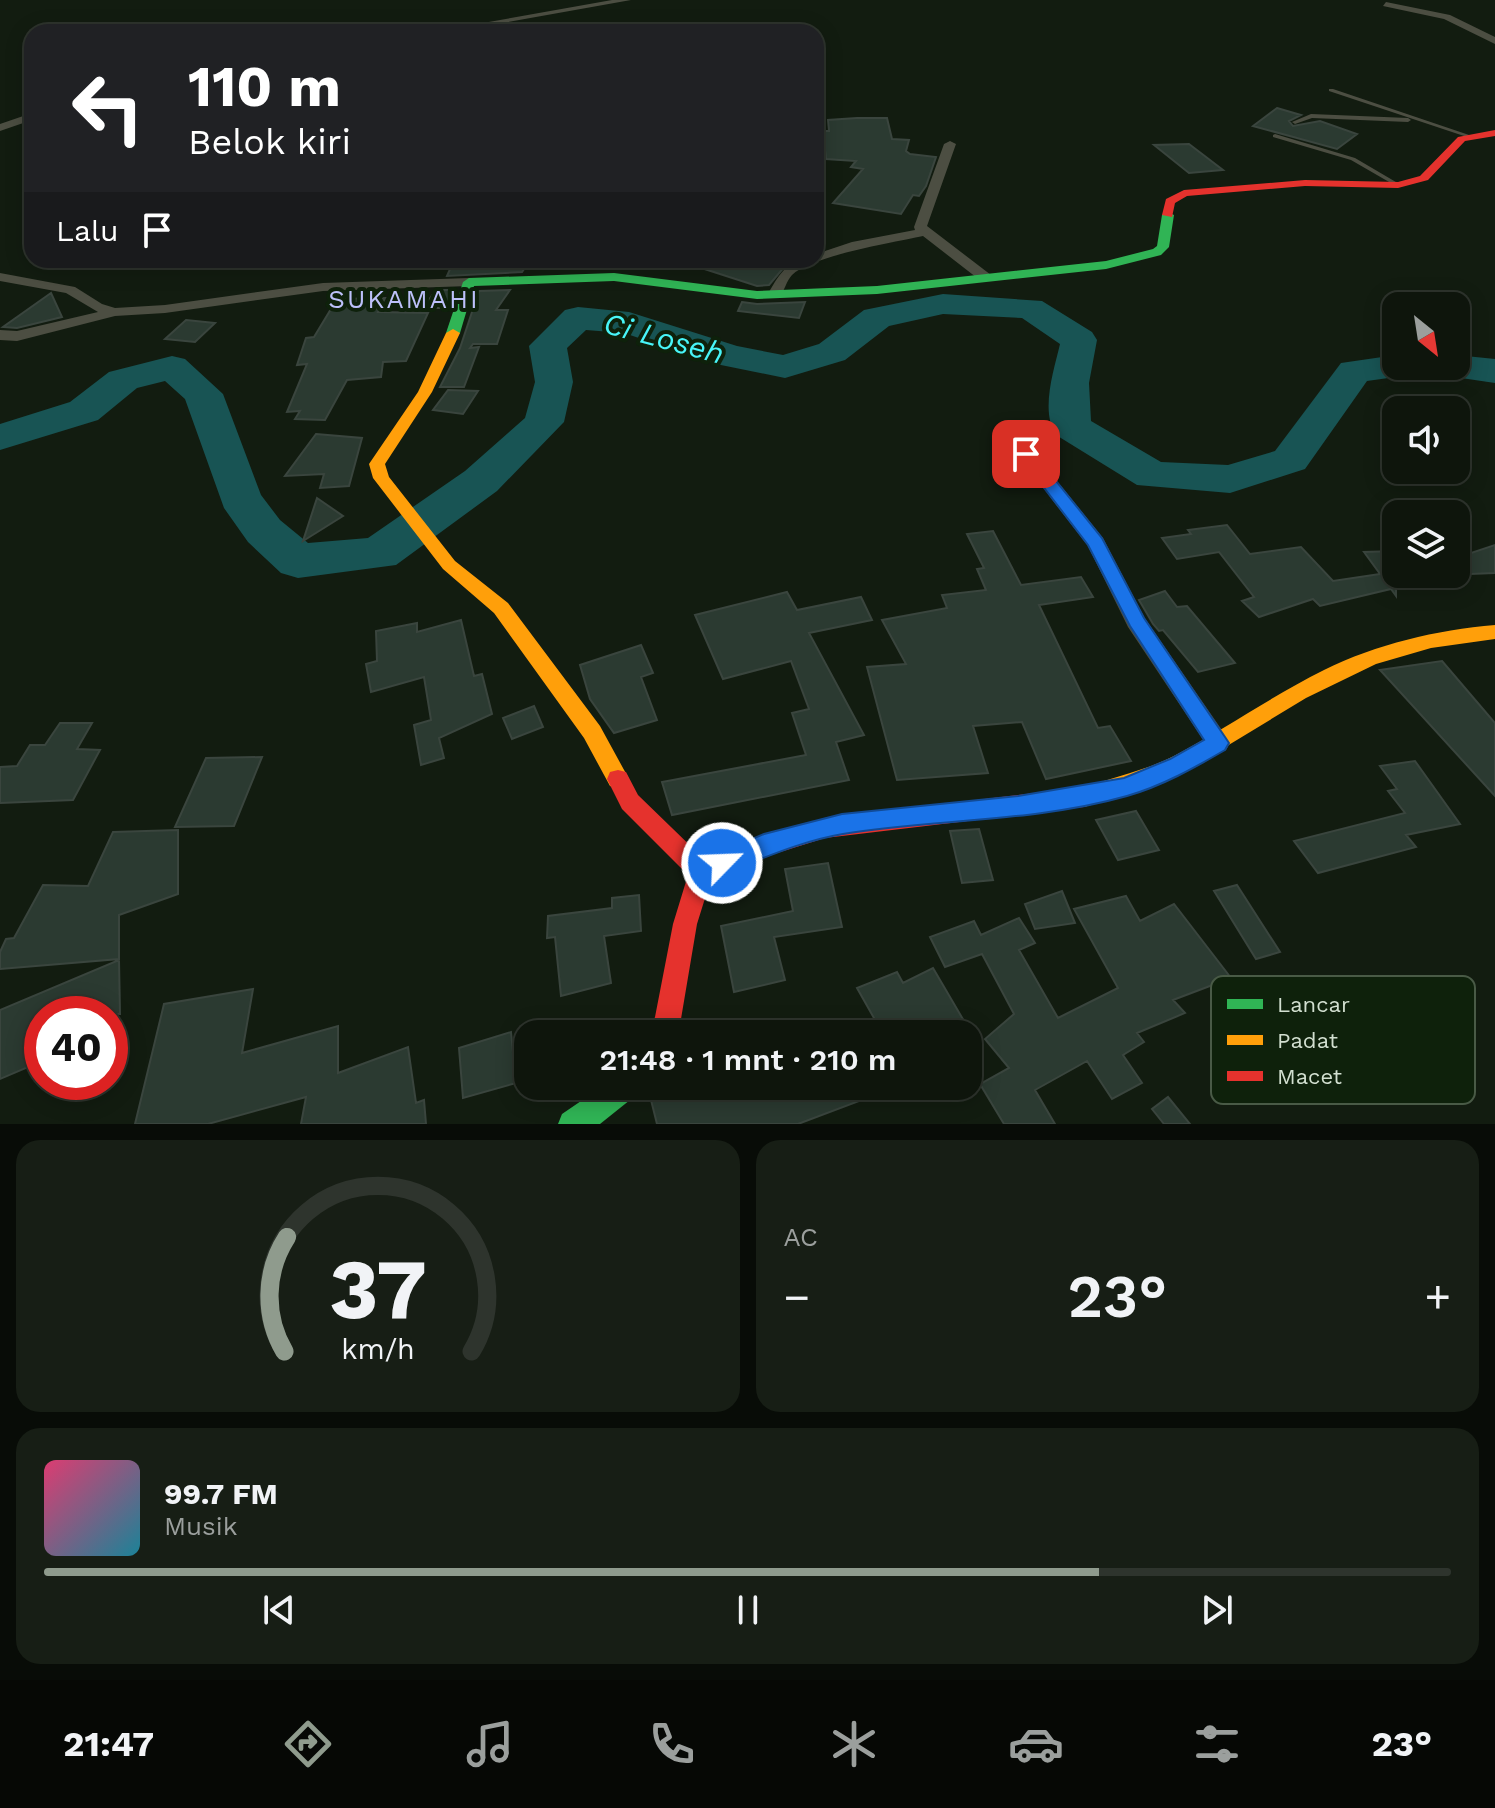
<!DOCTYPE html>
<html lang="id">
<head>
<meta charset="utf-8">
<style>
  body { margin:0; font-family:"Work Sans",sans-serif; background:#171e15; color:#f1f3f6; height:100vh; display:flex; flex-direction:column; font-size:30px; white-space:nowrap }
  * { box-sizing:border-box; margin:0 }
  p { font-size:26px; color:#9b9f9d }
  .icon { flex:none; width:44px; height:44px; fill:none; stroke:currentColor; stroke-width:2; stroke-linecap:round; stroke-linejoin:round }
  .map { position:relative; height:1124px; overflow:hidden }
  .panel { display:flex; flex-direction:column; gap:16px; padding:16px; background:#080c07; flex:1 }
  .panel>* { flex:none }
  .hud { position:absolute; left:24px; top:24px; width:800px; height:244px; border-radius:24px; box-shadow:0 4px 20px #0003,0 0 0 2px #2e342d; background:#202124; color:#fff; overflow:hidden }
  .needle { width:52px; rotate:150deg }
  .fabs { position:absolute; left:1382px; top:292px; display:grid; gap:16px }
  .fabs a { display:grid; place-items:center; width:88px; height:88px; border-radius:16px; background:#0e150c; box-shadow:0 4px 20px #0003,0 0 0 2px #2e342d; font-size:40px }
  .speed { position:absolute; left:24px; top:996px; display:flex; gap:16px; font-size:40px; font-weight:700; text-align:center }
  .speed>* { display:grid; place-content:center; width:104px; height:104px; border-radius:50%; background:#0e150c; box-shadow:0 4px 20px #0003,0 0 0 2px #2e342d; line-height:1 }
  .speed .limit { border:12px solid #d22; background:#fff; color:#111 }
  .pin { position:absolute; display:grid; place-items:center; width:68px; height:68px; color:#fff; margin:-34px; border-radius:16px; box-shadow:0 4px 12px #0006 }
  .me { position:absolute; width:88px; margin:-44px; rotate:66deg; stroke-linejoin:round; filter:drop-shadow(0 0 6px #0008) }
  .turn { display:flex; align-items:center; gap:28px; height:168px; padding:0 32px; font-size:36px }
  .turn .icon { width:104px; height:104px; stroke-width:2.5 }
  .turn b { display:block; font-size:56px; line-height:68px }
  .then { display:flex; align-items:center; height:76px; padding:0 32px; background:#0003; gap:16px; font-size:30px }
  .big { font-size:60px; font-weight:600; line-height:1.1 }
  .panel .card { flex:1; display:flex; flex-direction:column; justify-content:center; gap:12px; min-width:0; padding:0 28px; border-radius:24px; background:#171e15 }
  .panel .dial { align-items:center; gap:0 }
  .dial svg { height:208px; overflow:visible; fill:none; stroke:#2e342d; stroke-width:7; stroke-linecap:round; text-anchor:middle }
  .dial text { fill:#f1f3f6; stroke:none }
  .song { display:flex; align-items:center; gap:24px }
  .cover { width:96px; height:96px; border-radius:12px; background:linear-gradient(135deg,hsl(340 70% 55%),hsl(190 70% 35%)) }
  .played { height:8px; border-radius:4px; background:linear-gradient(90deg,#8f9b8d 75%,#2e342d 75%) }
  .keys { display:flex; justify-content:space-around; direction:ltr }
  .heat { display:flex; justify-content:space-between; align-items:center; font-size:44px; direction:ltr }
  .panel .tiles { flex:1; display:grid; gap:16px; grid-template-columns:1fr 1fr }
  .card:last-child { grid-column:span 2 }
  .trip { position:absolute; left:514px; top:1020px; width:468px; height:80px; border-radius:24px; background:#0e150c; box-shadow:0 4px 20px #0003,0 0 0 2px #2e342d; font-weight:600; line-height:80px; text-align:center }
  .tabs { display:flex; height:128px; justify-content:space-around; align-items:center; background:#060805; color:#9b9f9d }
  .tabs .icon { width:56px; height:56px }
  .tabs .active { color:#8f9b8d }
  .tabs b { font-size:36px; color:#f1f3f6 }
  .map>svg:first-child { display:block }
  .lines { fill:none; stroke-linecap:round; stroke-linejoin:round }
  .river { fill:#185454; fill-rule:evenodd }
  .building { fill:#2b3a31; stroke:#3a453e; stroke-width:2 }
  .lane { fill:#4c4e42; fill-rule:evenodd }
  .street { fill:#4c4e42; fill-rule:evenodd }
  .fast { fill:#30b455; fill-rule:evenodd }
  .slow { fill:#ff9f0a; fill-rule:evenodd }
  .jam { fill:#e5322d; fill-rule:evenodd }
  .route { fill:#1a73e8; stroke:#114b97; stroke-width:2 }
  .labels { text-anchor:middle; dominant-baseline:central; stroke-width:8; stroke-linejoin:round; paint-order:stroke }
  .far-quarter-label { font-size:26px; letter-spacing:2px; fill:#bdc1fa; stroke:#0e210b }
  .water-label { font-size:30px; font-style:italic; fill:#48f5f8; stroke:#0e210b }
  .key { fill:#0e210b; stroke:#495a46; stroke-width:2 }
  .key-label { font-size:22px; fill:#d2dfd0 }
</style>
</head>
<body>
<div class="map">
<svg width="1495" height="1124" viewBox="0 0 1495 1124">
  <rect width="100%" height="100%" fill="#121c10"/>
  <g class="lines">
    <path class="river" d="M943,294l99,7 50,31 5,8 -8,43 2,38 70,41 67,3 47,-14 66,-88 55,-8v11h27l-6,8 -50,7 -62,88 -75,24 -93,-8 -81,-50c-16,-24 -2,-65 4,-91l-38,-26 -79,-4 -54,12 -44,34 -60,18 -69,-14 -92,-31 -38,-3 -19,18 6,34 -9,40 -67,69 -101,74 -98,13 -17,-5 -33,-31 -24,-34 -39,-109 -20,-18 -28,7 -39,32 -98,30v-26l70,-22 39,-30 63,-16 13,3 38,35 38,101 19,25 28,23 60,-5 97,-67 60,-53 10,-36 -6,-36 36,-36 13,-3 51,5 108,34 46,9 36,-11 45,-34z
      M1456,355l39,4v24l-61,-9 -6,-8h28z"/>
  </g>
  <path class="building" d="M1277,108l24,7 -12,6 4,5 27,-5 37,13 -20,15 -84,-23z
    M857,118h30l5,21 17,1 -3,11 4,3 26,3 -10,29 -7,10 -6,-1 -12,19 -68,-11 30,-34 -12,-2 5,-6 -30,-2 -3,-28h6l-1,-11z
    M1189,144l34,26 -34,3 -35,-28z
    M454,260h76l-8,12 -75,4z
    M687,260h78l21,5 -17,20 -12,1 -71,-23z
    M436,290h19l-7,18h-25z
    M510,290l-14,20h12l-11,34h-24l-3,4 9,-1 -15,40h-24l20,-39 19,-57z
    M51,293l11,24 -45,11 -14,-1z
    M385,298l-7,14 50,1 -22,48 -23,1 -2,15 -34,3 -22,40 -30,-1 5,-8 -13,1 20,-48 -10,1 9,-27 8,-1 23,-38z
    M742,302l15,2 48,-2 -6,16 -61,-7z
    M186,320l29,3 -20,19 -30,-3z
    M448,390l30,1 -15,23 -30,-4z
    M316,434l46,4 -13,48 -29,2 4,-14 -39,2z
    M317,498l26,18 -40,25z
    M1227,525l23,29 51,-7 32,34 47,-7 -16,-22 32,-1v23h13l2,11 -15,3v8l-5,-7 -71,17 -7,-7 -54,18 -17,-16 12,-4 -35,-45 -42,7 -15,-21 29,-4 -3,-4z
    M993,531l28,54 60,-8 12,20 -54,8 59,123 12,-2 21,35 -85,18 -24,-57 -49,4 15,47 -91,7 -30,-113 39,-3 -24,-44 65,-12 -5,-13 44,-5 -9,-21 7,-1 -17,-34z
    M1495,545v28l-25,1 -14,-16z
    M1165,591l12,16 10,-1 48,57 -37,9 -35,-42 -4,1 -6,-7 -14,-24z
    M787,592l10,18 64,-13 11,23 -63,13 55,102 -28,7 13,38 -177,35 -10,-33 144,-27 -14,-42 17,-4 -18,-48 -68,18 -28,-64z
    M461,620l13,56 8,-2 10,40 -53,24 5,20 -23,7 -7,-40 17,-5 -7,-43 -53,15 -5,-28 11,-3 -1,-30 41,-8v9z
    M641,645l12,28 -12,4 16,43 -43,13 -24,-34 -10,-34z
    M1442,661l53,62v73l-115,-126z
    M534,706l9,21 -31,12 -9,-21z
    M60,723h32l-15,26 23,1 -27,50 -73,3v-36l17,-1 13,-21h15z
    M262,757l-28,69 -59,1 31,-69z
    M1415,761l45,63 -54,11 10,12 -98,26 -24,-32 111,-28 -17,-22 9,-2 -17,-23z
    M1136,811l23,39 -41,10 -22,-40z
    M979,829l14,51 -31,3 -12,-52z
    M178,830v64l-59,21v44l-119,10v-17l6,-13 8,-1 29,-53 45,1 25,-54z
    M828,863l14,64 -68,10 11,43 -51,12 -13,-66 72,-15 -8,-42z
    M1237,885l43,67 -24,7 -42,-68z
    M1062,891l13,32 -40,6 -10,-25z
    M639,895l2,36 -37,5 7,47 -50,13 -6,-59 -8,1 1,-22 64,-8v-10z
    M1126,896l14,25 34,-17 57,74 -58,22 12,13 -48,20 7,9 -21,13 19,28 -30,16 -25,-38 -52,29 20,34h-51l-24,-40 29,-16 -24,-29 29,-25 -32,-60 -37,13 -15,-30 44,-16 7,14 38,-17 16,25 -16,7 39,68 60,-30 -44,-79z
    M119,960l1,54h-78v47l-42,18v-69z
    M933,968l31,53 -27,13h-54l-26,-46 40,-16 6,11z
    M253,989l-11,64 96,-27v47l70,-26 8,56 8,-3 2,24h-125l5,-27 -98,27h-73l29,-120z
    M511,1032l5,51 -53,15 -4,-50z
    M680,1086h210l1,3 -93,35h-141l-7,-28z
    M1168,1097l22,27h-26l-12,-15z"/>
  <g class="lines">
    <path class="lane" d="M1329,89h4l142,48 -5,1 -141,-47z
      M1311,114l97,4 3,2 -3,2 -96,-4 -17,6 -3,-2z
      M1275,134l80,24 46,27 -5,1 -45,-26 -78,-23v-2z"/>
    <path class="street" d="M612,0h19l-179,32h-20z
      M1386,2l64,13 45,22v7l-51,-25 -61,-13z
      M55,22h6l7,10h-9z
      M32,113v7l-32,11v-7z
      M950,141l6,3 -29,82 64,49v6h-10l-58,-45c-28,6 -112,20 -131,39 -5,5 -8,16 -12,22h-10l-2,-3c13,-23 19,-34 48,-34v-6l36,-12 63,-12 -1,-3 30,-83z
      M0,273l75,14 27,17 13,4 50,-3 158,-22 146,-5 7,4 -7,4 -146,5 -158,22 -50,3 -98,25 -17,-1v-10l17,1 81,-19 -32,-19 -66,-12z
      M1026,449l6,1 71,88 41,79 82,119 4,7 -4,7 -8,3 -8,-3 -82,-123 -40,-81 -71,-92z"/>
    <path class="fast" d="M1168,212l6,3 -5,32 -8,8 -55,14 -229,25 -120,5 -143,-18 -140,5 -14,47 -7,4 -7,-4 17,-51 6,-4 145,-5 143,18 120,-5 229,-25 47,-12 4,-3 5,-31z
      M603,1086h36l-4,10 -35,28h-42l4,-10z"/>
    <path class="slow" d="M453,329l7,4 -28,59 -47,72 4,13 66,84 53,42 92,123 29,53 -3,7 -8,2 -8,-2 -26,-48 -90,-125 -51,-44 -70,-91 -4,-14 49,-72 28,-59z
      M1495,625v14l-64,9 -55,16 -70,34 -117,71 -63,26 -42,12 -8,-3 -3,-7 3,-7c33,-12 66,-18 98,-34 51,-27 98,-60 150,-86 53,-26 112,-40 171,-45z"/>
    <path class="jam" d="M1495,130v6l-30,5 -37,39 -30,8 -93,-2 -118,10 -12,7 -3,14 -10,-2 4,-16 18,-9 121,-10 93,2 22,-6 38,-39z
      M618,770l8,2 12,23 67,65 66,-27 54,-15 259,-31 8,3 3,7 -3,7 -8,3 -259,31 -51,16 -63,25 -14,45 -16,95 -6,15h-27l7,-17 18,-93 15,-49 -66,-66 -15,-30 3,-7z"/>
  </g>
  <path class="route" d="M1026,449l6,2 70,87 42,80 81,119 4,6 -4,7c-31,18 -63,36 -98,46 -92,26 -190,23 -284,38 -42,7 -81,25 -121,40l-8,-3 -4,-8 4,-8 50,-21 78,-20 176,-18 106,-18 46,-19 34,-19 -74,-114 -42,-81 -70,-91z"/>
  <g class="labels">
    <g class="far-quarter-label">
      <text x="404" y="299">SUKAMAHI</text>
    </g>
    <g class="water-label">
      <text transform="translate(664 338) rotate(15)">Ci Loseh</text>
    </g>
  </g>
  <rect x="1211" y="976" width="264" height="128" rx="12" class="key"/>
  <rect x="1227" y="999" width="36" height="10" fill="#30b455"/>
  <rect x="1227" y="1035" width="36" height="10" fill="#ff9f0a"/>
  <rect x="1227" y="1071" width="36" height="10" fill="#e5322d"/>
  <g class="key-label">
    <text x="1277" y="1012">Lancar</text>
    <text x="1277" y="1048">Padat</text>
    <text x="1277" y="1084">Macet</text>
  </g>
</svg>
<div class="fabs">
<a><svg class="needle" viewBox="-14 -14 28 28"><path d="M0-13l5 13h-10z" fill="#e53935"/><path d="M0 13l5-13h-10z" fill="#9b9f9d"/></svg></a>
<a><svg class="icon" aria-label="sound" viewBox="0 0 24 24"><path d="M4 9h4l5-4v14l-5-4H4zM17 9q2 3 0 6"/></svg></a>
<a><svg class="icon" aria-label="layers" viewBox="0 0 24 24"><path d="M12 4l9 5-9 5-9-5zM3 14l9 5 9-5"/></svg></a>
</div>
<div class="speed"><div class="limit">40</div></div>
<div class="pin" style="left:1026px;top:454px;background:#d93025"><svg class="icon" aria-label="arrive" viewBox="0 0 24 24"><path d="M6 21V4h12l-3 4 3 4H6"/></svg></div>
<svg class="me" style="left:722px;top:863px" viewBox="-20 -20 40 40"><circle r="17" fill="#1a73e8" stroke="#fff" stroke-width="3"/><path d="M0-11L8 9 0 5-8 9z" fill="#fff"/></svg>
<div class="trip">21:48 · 1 mnt · 210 m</div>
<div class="hud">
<div class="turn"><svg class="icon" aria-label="left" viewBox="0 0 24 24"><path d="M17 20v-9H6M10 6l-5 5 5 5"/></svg><div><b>110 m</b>Belok kiri</div></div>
<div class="then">Lalu<svg class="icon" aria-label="arrive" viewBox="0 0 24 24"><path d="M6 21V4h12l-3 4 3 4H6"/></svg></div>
</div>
</div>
<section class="panel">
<div class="tiles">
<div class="card dial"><svg viewBox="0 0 100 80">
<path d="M14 69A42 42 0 1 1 86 69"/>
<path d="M14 69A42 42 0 0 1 15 25" stroke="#8f9b8d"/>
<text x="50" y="56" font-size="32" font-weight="700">37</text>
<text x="50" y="72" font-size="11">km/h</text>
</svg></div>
<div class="card"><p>AC</p>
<div class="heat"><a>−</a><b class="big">23°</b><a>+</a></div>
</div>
<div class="card">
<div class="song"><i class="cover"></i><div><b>99.7 FM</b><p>Musik</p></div></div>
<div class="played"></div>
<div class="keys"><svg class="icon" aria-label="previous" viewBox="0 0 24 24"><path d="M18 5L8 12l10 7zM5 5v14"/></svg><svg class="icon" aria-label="pause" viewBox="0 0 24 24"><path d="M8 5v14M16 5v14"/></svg><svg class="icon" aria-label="next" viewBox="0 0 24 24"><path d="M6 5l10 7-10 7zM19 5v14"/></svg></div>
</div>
</div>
</section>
<nav class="tabs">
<b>21:47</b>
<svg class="icon active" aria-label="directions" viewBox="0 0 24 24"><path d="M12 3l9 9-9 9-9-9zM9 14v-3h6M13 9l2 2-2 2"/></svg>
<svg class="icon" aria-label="music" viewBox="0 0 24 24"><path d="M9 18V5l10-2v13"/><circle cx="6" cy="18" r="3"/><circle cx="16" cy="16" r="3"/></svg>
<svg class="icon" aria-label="phone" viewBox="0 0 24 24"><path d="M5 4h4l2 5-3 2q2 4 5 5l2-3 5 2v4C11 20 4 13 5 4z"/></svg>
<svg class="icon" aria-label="climate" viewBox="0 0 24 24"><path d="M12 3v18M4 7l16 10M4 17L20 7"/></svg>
<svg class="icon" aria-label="car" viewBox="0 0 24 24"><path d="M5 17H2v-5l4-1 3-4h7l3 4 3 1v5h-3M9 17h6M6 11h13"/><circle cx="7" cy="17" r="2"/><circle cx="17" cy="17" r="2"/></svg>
<svg class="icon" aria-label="filters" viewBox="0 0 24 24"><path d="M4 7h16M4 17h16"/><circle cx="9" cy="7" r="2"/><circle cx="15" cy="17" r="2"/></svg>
<b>23°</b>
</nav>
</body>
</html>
